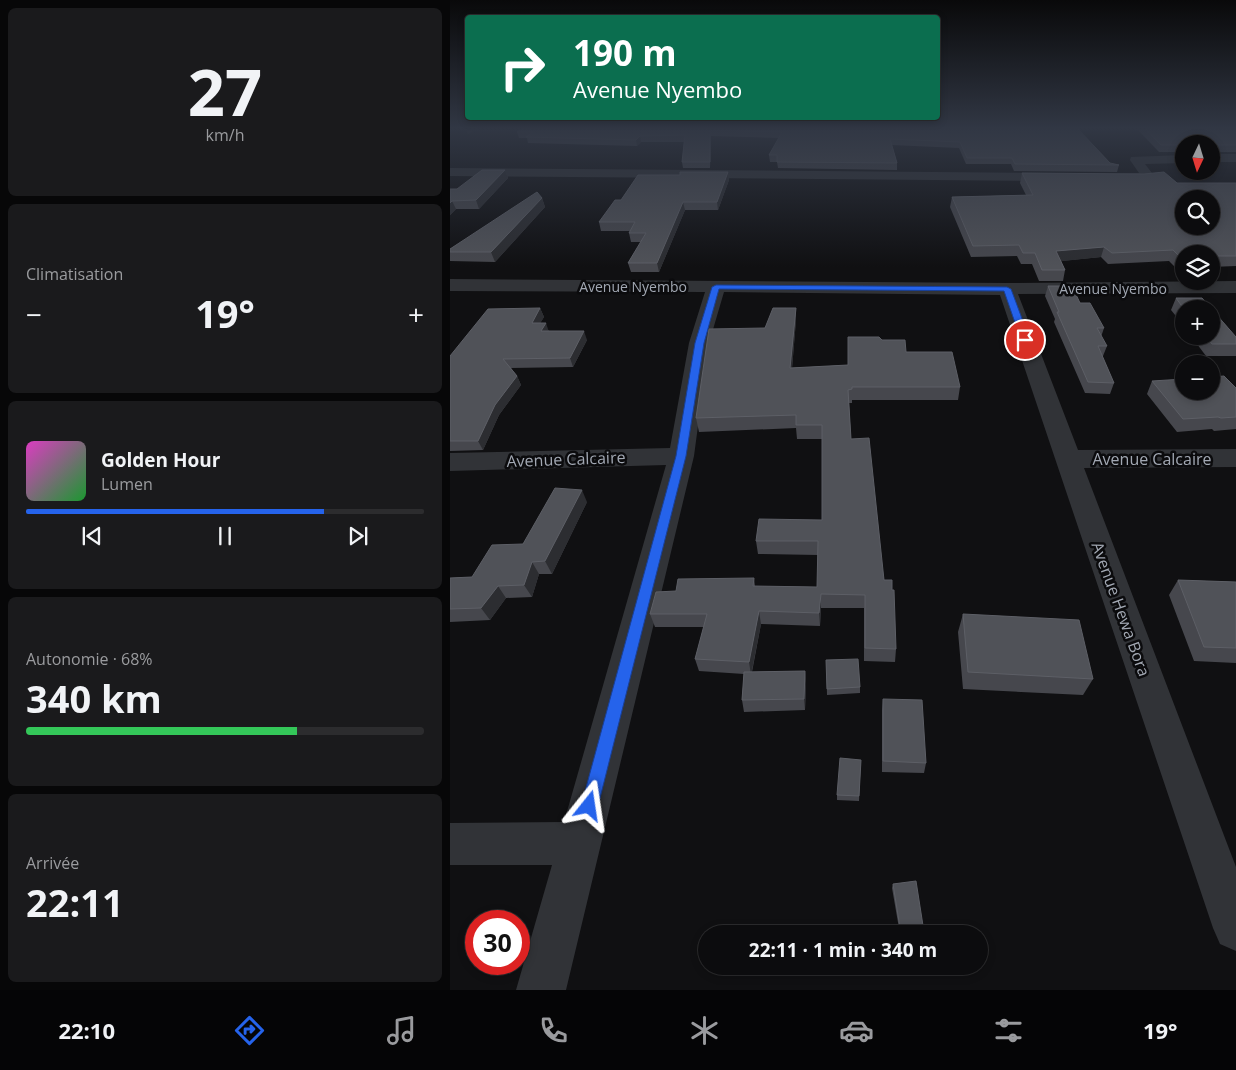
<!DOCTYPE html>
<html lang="fr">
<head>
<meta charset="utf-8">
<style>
  body { margin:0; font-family:"Open Sans",sans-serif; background:#1a1a1c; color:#f1f3f6; height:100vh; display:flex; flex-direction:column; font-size:19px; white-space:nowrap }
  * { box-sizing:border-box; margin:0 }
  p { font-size:16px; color:#9a9b9e }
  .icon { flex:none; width:28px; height:28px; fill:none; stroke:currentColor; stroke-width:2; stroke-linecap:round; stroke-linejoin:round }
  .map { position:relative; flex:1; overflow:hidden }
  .panel { display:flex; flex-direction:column; gap:8px; padding:8px; background:#070708; width:450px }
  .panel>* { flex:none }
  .hud { position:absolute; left:15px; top:15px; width:475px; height:105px; border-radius:5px; box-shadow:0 2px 8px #0003,0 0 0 1px #2c2c2e; background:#0b6e4f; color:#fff; overflow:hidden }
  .needle { width:32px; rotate:184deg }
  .controls { position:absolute; left:725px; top:135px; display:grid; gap:10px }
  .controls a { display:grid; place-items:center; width:45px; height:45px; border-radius:50%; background:#0c0c0e; box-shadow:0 2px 8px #0003,0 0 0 1px #2c2c2e; font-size:25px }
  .speed { position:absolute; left:15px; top:910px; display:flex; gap:10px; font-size:25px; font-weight:700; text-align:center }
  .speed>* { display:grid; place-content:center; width:65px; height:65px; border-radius:50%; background:#0c0c0e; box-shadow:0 2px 8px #0003,0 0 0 1px #2c2c2e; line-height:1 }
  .speed .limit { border:8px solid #d22; background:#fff; color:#111 }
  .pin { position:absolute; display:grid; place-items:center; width:42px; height:42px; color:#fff; margin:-21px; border:2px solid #fff; border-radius:50%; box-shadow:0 1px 5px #0007 }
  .me { position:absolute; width:55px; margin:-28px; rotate:15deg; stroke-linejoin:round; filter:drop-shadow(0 0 4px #0008) }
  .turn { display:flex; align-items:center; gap:18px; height:105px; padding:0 25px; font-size:22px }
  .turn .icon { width:65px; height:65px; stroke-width:2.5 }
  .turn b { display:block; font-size:35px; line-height:42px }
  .big { font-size:38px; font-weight:700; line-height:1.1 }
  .panel .tile { flex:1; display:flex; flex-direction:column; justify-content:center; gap:8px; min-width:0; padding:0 18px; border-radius:8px; background:#1a1a1c }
  .panel .dial { align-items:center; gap:0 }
  .dial b { font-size:65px; line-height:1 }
  .song { display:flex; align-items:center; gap:15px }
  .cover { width:60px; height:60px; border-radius:8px; background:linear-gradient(135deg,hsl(310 70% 55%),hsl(130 70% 35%)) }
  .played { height:5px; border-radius:2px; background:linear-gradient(90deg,#2563eb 75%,#2c2c2e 75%) }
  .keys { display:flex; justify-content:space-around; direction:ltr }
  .heat { display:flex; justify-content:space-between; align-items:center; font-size:28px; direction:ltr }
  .charge { height:8px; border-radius:4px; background:linear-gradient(90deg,#34c759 68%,#2c2c2e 0) }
  .trip { position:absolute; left:248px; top:925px; width:290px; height:50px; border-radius:25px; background:#0c0c0e; box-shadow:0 2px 8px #0003,0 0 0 1px #2c2c2e; font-weight:700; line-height:50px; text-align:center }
  .menu { display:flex; height:80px; justify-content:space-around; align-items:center; background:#050506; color:#9a9b9e }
  .menu .icon { width:35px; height:35px }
  .menu .active { color:#2563eb }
  .menu b { font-size:22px; color:#f1f3f6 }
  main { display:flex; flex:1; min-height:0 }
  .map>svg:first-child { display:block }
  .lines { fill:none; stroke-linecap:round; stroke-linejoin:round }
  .minor { fill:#313337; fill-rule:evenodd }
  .wall { fill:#46474d }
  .shaded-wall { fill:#2c2d31 }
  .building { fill:#505258; stroke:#5d5f66; fill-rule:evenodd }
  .route { fill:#2563eb; stroke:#184099 }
  .labels { text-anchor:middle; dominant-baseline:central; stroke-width:5; stroke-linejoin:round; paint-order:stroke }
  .far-street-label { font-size:14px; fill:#a2a8b3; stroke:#0b0b0d }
  .street-label { font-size:16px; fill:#a2a8b3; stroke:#0b0b0d }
</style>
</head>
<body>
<main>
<section class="panel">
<div class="tile dial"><b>27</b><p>km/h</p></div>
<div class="tile"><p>Climatisation</p>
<div class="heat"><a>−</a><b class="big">19°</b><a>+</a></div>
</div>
<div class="tile">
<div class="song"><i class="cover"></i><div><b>Golden Hour</b><p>Lumen</p></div></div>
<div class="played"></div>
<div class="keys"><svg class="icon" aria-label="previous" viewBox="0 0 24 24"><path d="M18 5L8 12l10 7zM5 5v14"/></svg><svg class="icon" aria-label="pause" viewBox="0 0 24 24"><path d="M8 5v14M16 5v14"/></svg><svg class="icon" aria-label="next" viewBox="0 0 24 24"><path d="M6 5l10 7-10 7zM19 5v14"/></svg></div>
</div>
<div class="tile"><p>Autonomie · 68%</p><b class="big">340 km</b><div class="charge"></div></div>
<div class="tile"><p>Arrivée</p><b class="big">22:11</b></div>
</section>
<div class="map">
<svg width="786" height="990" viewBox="0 0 786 990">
  <rect width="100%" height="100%" fill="#101012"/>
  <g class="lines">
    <path class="minor" d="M761,154h25v8h-25z
      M734,155v8l-39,1 10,13 -2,3 -39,2 -7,-4 7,-4 25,-1 -9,-13 1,-3z
      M0,168l608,5 7,4 -7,4 -608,-5z
      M0,279l557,4 229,-2v12l-218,1 60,156 158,-1v18l-152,1 152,399v84l-16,-7 -7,-16 -213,-633 -276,-3 -15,51 -15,113 -128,534h-50l36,-125h-102v-42l114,-1 102,-357 -216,6v-18l220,-5 19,-105 16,-51 -255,-1z"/>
  </g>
  <path class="wall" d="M71,129h557l32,34 9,2 -2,7 -103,-1 -3,-7h-45l-7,-16 -67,-3 5,18v7l-119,-2 -1,-6h-7l-1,-7 10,-17 -68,-2 -1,32h-27l-1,-6 2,-20h-43l-4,4 -109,-3 -1,-5h-8l-2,-6z
    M687,129h99v23h-25v-8h-27v8h-25z
    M55,170l3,8 -29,31h-23l-6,6v-26h7z
    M278,172l1,8 -11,30h-33l-26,62h-28l-3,-9 13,-21h-10l-2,-9 1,-2h-29l-2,-9 22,-22z
    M572,173l155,10h59v83l-25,1v-13h-27v13h-9l-6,-6 -61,3 -7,-7 -40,4 4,9 -2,11h-24l-7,-17h-11l-4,-8 -46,1 -21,-50 2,-10 74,-2 -6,-12z
    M92,198l3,9 -50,55 -45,-1v-12z
    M598,286l32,17 24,25 -3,9 6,9 -4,10h-1l12,27 -4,11 -25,-1 -31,-71 1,-3 -10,-23z
    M726,298h26l34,39v19h-30l-15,-20h20v-27h-27v17l-13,-16z
    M90,308l4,9 -4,6 9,8 38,9 -14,27 -62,1 6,8 4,9 -22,30 -16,35 -33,1v-95z
    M346,308v12l-4,48 56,-3 34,-25 24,12 54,35 -2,13h-106v3h-3l2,36 33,141 12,69 -1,13 -31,-1v-53h-43l-1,18 -59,-2 -9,48 53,-1 1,12 -1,27 -61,2 -2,-12 2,-26 -45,-3 -4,-12 9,-32h-49l-5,-13 26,-23 78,-13 1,8 62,1 1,-32 -60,-1 -2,-13 66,-21v-81h-25l-1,-11 -97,4 -3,-14 69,-90z
    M702,381l84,7v41l-22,2 -2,-2 -35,3 -30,-38z
    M137,502l-35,72h-13l-7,23 -26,1 -16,22 -40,2v-44l22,-1z
    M728,580l58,2v81l-42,-2 -25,-66z
    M513,614l130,65 -10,16 -120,-6 -5,-57z
    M376,660l34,27v6l-33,2z
    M433,699l43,64 -2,10 -42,-1v-62z
    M411,760l-2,41 -22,-1v-5z
    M443,884l31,48 -1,2h-23l-8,-46z"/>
  <path class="shaded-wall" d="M18,129h9l-9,5 -2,-4z
    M260,130l1,6 -1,32z
    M190,136l1,6 -4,4 -1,-6z
    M55,170l3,8 -29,31 -3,-9z
    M278,172l1,8 -11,30 -1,-8z
    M92,198l3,9 -50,55 -4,-10z
    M2,201l4,8 -6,6v-12z
    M233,202l2,8 -26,62 -2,-9z
    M654,247l-3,10 -47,5 2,-11z
    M90,308l4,9 -9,15 -3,-9z
    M346,308v12l-5,61 -1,-13z
    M96,323l3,9 -8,-1z
    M134,331l3,9 -14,27 -3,-9z
    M67,376l4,9 -22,30 -16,35 -5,-9 17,-36z
    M132,490l5,12 -35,72 -7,-13z
    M82,562l7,12 -7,23 -8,-12z
    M48,586l8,12 -16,22 -9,-12z
    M371,594v14l-1,18 -1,-13z
    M309,611l2,13 -10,51 -2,-13z
    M355,671l1,12 -1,27 -1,-11z"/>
  <path class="building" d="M71,129h557l32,34 9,2 -104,-1 -3,-6h-45l-7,-16 -70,-3 7,24 -120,-1v-7h-8l13,-23 -72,-2v32h-28l3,-27 -45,1 -4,4 -110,-3 7,-5h-16z
    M695,129h91v16h-25v-1h-27v1h-23z
    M32,170h23l-29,30 -24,1 -2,2v-14h7z
    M230,172h48l-11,30h-34l-26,61h-29l18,-30h-17l6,-11h-36l16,-22h6l17,-25h42z
    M714,172l13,11h59v73h-25v-2h-27v2h-5l-6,-6 -61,3 -8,-6 -48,4 9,19h-23l-7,-17h-12l-4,-8 -46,1 -21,-49 81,-2 -11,-22 122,1zM734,199h27v27h-27z
    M87,192l5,6 -51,54h-41v-3z
    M598,286h24l8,17h10l14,25h-7l10,18h-9l16,37 -26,-1 -31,-70h2z
    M726,298h26l34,39v7h-24l-6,-8h5v-27h-27z
    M90,308l-8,15h14l-5,8h43l-14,27 -67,1 14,17 -22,29 -17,36h-28v-85l38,-47z
    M323,308h23l-6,60 58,-3v-28h31l3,3h23l1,12h46l8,35h-108v2l-4,1 3,49 18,-1 15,142h8v10h2l2,59 -31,-1v-53l-44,-1 -2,19 -60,-2 -10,51 -54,-3 12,-45h-57l6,-22 20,-1 2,-12 76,-1 -1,8 64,1 1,-46h-62l3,-22 63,1v-95h-26v-10l-100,3 13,-89 56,-1z
    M774,376l12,12v29l-15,1 -3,-1 -35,2 -31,-38 32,-2v12h27v-14z
    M105,488l27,2 -37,71 -13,1 -8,23 -26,1 -17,22 -31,1v-31l22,-1 20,-32 31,-1z
    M728,580l58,2v66l-32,-1z
    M513,614l116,6 14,59 -125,-7z
    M408,659l2,28 -33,2 -1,-29z
    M355,671l-1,28 -62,1 2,-28z
    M433,699l39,1 4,63 -43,-2z
    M390,758l21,2 -2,36 -22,-1z
    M466,881l8,51 -14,2h-9l-8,-50z"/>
  <linearGradient id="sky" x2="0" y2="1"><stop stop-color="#09090a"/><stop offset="0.48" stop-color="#313744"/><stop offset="1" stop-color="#313744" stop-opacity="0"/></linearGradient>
  <rect width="786" height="267" fill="url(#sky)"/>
  <path class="route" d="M266,285l291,2 4,2 19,51 -5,3 -4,-3 -17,-49 -285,-2 -15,54 -18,113 -88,350 -3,6 -6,2 -6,-2 -2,-6 95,-350 19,-113 17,-56z"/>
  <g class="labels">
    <g class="far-street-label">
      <text x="183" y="286">Avenue Nyembo</text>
      <text x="663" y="288">Avenue Nyembo</text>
    </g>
    <g class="street-label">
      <text transform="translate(116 459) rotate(-2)">Avenue Calcaire</text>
      <text x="702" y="459">Avenue Calcaire</text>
      <text transform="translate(671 609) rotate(70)">Avenue Hewa Bora</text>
    </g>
  </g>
</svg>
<div class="controls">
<a><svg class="needle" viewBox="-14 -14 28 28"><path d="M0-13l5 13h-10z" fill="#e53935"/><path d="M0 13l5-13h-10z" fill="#9a9b9e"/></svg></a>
<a><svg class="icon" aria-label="search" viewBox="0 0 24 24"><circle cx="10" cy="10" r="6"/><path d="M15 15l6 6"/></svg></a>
<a><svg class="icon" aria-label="layers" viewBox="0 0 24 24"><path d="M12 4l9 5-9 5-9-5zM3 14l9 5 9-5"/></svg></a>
<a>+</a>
<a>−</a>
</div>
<div class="speed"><div class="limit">30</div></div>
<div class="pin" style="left:575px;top:340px;background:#d93025"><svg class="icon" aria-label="arrive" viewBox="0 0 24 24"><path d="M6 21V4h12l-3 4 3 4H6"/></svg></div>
<svg class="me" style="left:139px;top:806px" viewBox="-20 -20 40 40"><path d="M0-17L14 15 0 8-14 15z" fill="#2563eb" stroke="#fff" stroke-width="4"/></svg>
<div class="trip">22:11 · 1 min · 340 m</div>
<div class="hud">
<div class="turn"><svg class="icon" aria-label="right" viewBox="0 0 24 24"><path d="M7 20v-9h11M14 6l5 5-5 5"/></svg><div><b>190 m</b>Avenue Nyembo</div></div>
</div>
</div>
</main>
<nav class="menu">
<b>22:10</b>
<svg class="icon active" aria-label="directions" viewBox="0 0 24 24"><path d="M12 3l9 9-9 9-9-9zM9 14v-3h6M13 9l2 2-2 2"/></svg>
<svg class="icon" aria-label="music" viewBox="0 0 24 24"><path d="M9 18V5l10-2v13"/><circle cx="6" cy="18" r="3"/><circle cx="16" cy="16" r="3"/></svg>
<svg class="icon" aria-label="phone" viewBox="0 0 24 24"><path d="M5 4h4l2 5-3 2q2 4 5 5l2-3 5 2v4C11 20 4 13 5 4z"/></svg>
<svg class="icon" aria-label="climate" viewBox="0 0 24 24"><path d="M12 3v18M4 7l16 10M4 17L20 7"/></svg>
<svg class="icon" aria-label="car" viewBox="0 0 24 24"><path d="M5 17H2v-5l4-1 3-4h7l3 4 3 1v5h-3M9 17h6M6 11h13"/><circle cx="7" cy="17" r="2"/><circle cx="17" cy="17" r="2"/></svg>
<svg class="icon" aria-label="filters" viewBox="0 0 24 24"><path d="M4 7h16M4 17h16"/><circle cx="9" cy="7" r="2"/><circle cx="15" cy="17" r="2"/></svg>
<b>19°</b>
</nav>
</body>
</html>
